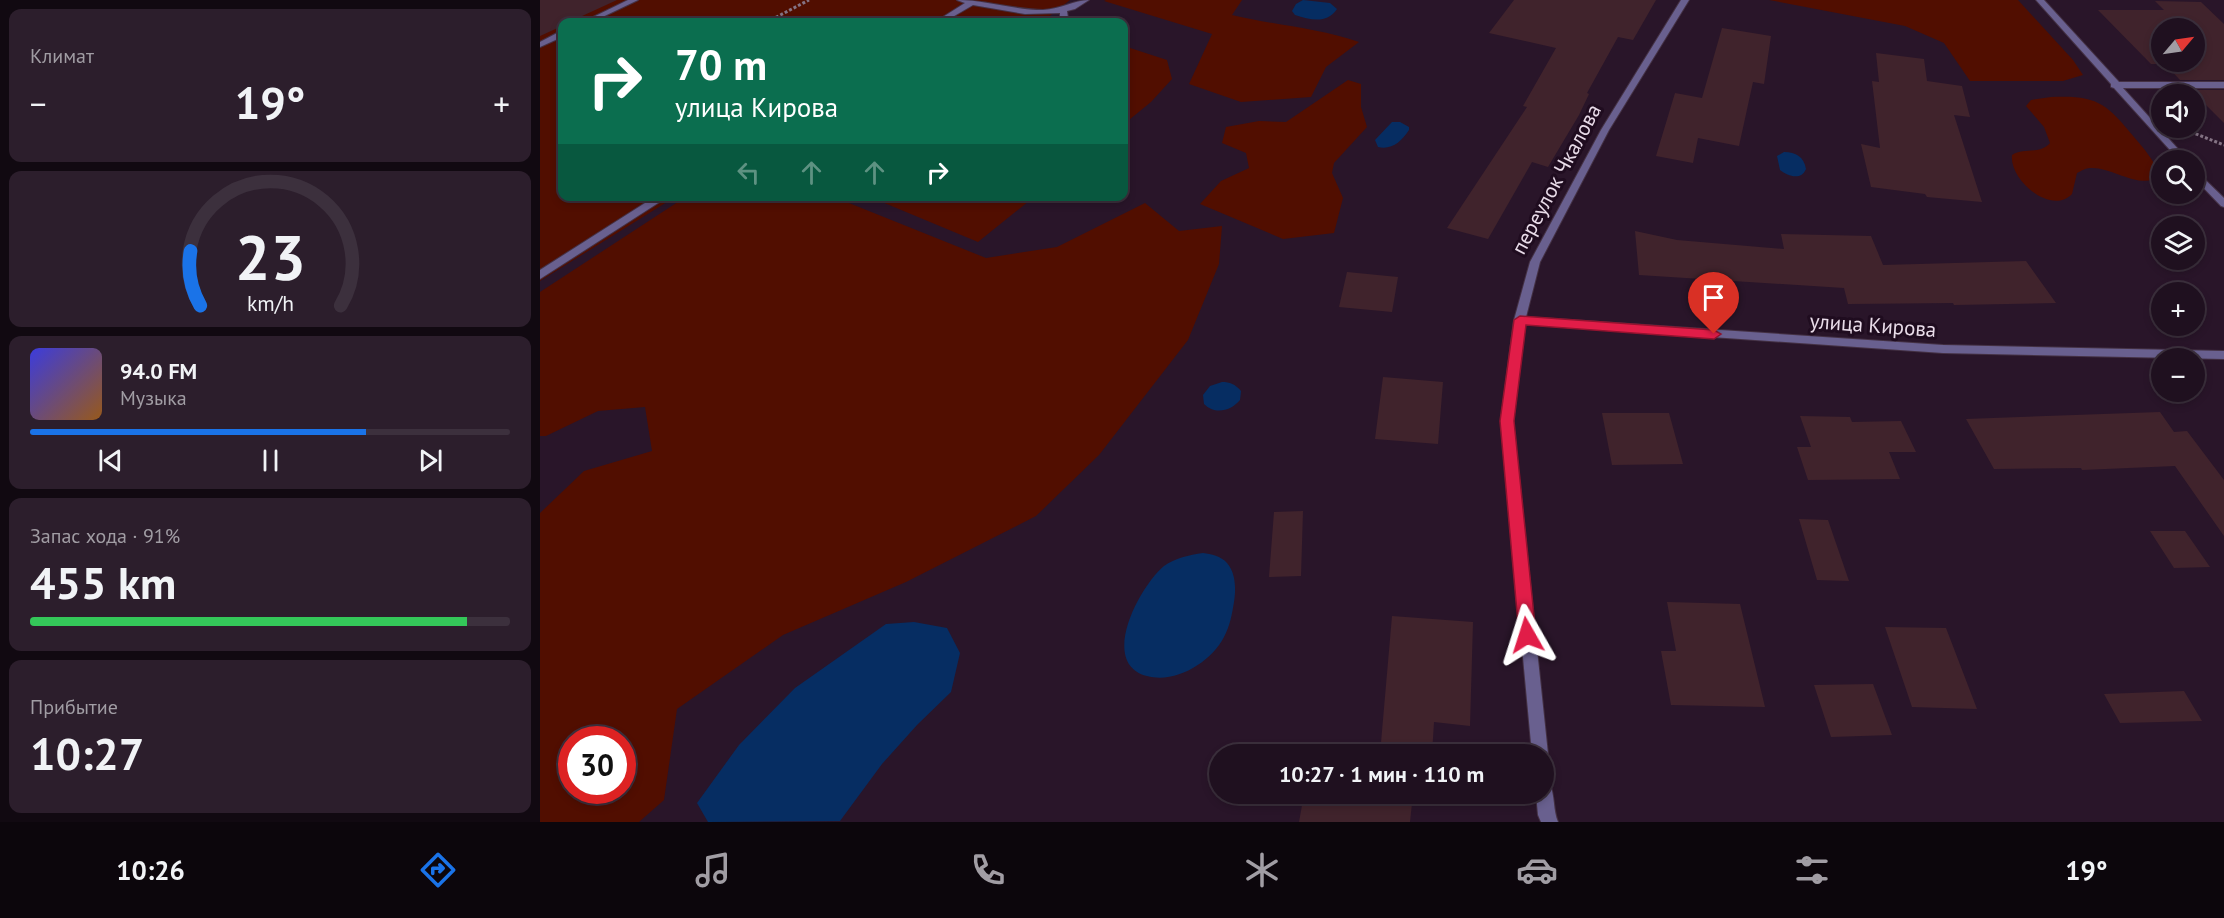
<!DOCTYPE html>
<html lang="ru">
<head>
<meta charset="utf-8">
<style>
  body { margin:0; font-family:"PT Sans",sans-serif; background:#2c1e2c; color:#f1f3f6; height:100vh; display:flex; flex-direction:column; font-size:22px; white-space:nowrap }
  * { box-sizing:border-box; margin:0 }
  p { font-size:20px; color:#a19da4 }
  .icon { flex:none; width:33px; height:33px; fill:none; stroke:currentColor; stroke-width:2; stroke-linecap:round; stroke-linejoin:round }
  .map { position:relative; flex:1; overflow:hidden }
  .details { display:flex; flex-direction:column; gap:9px; padding:9px; background:#110911; width:540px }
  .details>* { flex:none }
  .hud { position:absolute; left:18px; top:18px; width:570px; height:183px; border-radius:12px; box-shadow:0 3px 9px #0003,0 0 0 2px #3c303d; background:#0b6e4f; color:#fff; overflow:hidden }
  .needle { width:39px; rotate:61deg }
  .tools { position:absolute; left:1611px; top:18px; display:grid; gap:12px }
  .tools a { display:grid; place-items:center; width:54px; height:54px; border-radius:50%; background:#1f101f; box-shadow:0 3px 9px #0003,0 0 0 2px #3c303d; font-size:30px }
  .speed { position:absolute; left:18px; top:726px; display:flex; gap:12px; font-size:30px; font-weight:700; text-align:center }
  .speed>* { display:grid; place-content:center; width:78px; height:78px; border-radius:50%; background:#1f101f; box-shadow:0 3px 9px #0003,0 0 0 2px #3c303d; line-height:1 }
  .speed .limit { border:9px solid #d22; background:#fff; color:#111 }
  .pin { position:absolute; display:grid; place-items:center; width:51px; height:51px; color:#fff; margin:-62px -26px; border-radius:50% 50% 50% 0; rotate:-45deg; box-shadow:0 0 6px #0007 }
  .pin .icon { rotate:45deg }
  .me { position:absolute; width:66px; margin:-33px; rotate:354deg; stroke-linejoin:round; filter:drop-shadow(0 0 4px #0008) }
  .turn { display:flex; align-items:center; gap:21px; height:126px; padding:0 18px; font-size:27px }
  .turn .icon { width:78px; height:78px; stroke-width:2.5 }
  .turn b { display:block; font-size:42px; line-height:51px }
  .lanes { display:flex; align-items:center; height:57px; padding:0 18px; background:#0003; justify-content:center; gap:30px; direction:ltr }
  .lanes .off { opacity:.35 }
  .big { font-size:45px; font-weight:600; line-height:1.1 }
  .details .card { flex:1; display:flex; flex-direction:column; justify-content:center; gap:9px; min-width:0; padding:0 21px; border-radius:12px; background:#2c1e2c }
  .details .dial { align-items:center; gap:0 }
  .dial svg { height:156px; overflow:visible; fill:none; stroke:#3c303d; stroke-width:7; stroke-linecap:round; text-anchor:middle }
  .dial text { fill:#f1f3f6; stroke:none }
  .song { display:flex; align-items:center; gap:18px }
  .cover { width:72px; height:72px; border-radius:9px; background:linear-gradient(135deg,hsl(240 70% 55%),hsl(30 70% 35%)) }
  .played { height:6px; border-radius:3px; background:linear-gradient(90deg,#1a73e8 70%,#3c303d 70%) }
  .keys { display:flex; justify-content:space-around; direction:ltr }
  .heat { display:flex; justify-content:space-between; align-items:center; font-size:33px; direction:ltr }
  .charge { height:9px; border-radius:4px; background:linear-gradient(90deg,#34c759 91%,#3c303d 0) }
  .trip { position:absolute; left:669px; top:744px; width:345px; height:60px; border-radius:30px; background:#1f101f; box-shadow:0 3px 9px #0003,0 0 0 2px #3c303d; font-weight:600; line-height:60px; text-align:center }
  .tabs { display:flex; height:96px; justify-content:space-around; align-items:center; background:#0c060c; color:#a19da4 }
  .tabs .icon { width:42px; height:42px }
  .tabs .selected { color:#1a73e8 }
  .tabs b { font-size:27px; color:#f1f3f6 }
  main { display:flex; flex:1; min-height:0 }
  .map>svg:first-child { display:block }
  .green { fill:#510e00; fill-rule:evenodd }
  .water { fill:#062d62 }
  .building { fill:#40232c; fill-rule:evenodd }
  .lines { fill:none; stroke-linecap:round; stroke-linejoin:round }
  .service-casing { stroke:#443144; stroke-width:2 }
  .minor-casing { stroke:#443144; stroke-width:2 }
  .path { stroke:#847384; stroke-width:3; stroke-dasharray:3 2; stroke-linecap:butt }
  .service { fill:#69608f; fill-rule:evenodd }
  .minor { fill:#69608f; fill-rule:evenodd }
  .route { fill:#e11d48; stroke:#92132f; stroke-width:1.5 }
  .labels { text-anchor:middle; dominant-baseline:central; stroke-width:6; stroke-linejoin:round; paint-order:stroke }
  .street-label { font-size:21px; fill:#e9dce9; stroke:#1f0c1f }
</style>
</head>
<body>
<main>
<section class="details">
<div class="card"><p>Климат</p>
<div class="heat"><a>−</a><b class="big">19°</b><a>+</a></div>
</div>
<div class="card dial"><svg viewBox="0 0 100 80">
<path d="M14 69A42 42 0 1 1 86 69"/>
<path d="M14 69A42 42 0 0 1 9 41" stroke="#1a73e8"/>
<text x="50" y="56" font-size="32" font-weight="700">23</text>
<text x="50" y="72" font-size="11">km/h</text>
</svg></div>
<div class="card">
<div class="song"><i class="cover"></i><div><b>94.0 FM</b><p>Музыка</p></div></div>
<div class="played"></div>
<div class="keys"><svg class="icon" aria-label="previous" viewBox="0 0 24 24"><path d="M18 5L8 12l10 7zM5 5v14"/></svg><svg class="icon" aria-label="pause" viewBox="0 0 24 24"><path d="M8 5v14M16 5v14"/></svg><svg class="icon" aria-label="next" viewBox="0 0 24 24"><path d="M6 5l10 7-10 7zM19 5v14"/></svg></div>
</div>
<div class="card"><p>Запас хода · 91%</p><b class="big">455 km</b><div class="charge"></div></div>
<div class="card"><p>Прибытие</p><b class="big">10:27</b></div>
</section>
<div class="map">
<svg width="1684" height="822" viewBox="0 0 1684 822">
  <rect width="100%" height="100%" fill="#291529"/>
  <path class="green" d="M0,0h530l-28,22h-480v174l113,1 -135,84z
    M566,0h136l-10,15c42,10 86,13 127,27l-33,25 -15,30 -70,5 -52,-18 23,-50 -108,-33z
    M1229,0h249l55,60 10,15 -20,6h-93l-26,-38 -39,-17z
    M584,46l43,14 5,19 -21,23 -27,22z
    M808,80l13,4v23l6,20 -33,36 -2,10 11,25 -9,35 -51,6 -83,-35 21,-23 28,-13 -3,-15 -24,-10 4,-16 33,-6 27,1z
    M1511,97c46,-2 55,6 83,40 11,13 20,23 26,39 -19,15 -49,-10 -70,-8 -4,0 -9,3 -13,5l-5,21c-21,22 -63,-14 -60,-39 12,-8 28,0 38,-12l-6,-16 -18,-21 5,-6z
    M147,196l147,1 152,61 71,-11 88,-44 34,28 43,-5 -3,38 -31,76 -89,115 -63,61 -130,66 -123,53 -106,74 -13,91 -25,22h-99v-309l44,-42 68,-20 -7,-44 -47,4 -52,25h-6v-144zM32,740h50v50h-50z
    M330,197h164l-56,45z"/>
  <path class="water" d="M763,0l27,3 7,6c-10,15 -26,11 -42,6l-3,-4 4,-7z
    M852,122h8l9,5v3c-8,12 -17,20 -31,17l-3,-7z
    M1244,152c12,0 20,5 22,17 -5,12 -18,7 -26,1l-3,-14z
    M682,382c8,0 13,2 19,9l-1,9c-9,11 -25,15 -36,4l-1,-9 7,-9z
    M663,553c8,1 18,3 24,10 9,10 9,27 7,39 -2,12 -4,24 -10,35 -13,25 -48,47 -77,39 -49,-13 -7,-90 17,-110 11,-8 25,-11 39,-13z
    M374,622l33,6 13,25 -9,39 -34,33 -35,39 -42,57 -132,1 -11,-19 42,-58 56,-57 91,-64z"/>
  <path class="building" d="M0,0h77l-48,22h-7v4l-22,10z
    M974,0h142l-23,40 -15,-3 -31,56 2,1 -10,21 -31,52 -16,-5 -44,77 -41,-11 80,-121 -4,-1 33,-58 -67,-15z
    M1615,1l46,1 23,22v56h-44l-15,-16h-14l-53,-54h66zM1622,28h32v34h-32z
    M1182,28l49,8 -7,48 -11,-2 -14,64 -41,-8 -5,25 -37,-7 19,-63 27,5z
    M1336,53l48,6 3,22 35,5 8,31 -16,-2 28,87 -55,-5 -2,-3 -54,-7 -10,-43 19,4 -8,-67 7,1z
    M1651,90h33v33z
    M1095,231l42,9 107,9 -3,-15 90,2 12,29 143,-4 30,42 -102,2 -1,-2 -105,1 -4,-16 -205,-13z
    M807,272l51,5 -6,35 -53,-5z
    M843,377l60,5 -5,62 -63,-5z
    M1620,412l14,20 13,-1 37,49v56l-49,-70 -93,4 -1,-2 -87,1 -28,-50z
    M1062,413h67l14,51 -71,1z
    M1260,416l50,1 2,5 49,-1 15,31h-27l11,27 -92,1 -11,-33h14z
    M763,511l-2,65 -32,1 5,-65z
    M1259,519l29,1 21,61 -32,-1z
    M1610,531h35l25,36 -36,1z
    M1127,602l73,2 25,103 -94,-2 -10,-54h15z
    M852,616l81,6 -3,104 -36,-4 -2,32h-52z
    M1345,627l61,1 31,81 -65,-2z
    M1333,684l19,51 -61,2 -17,-52z
    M1644,691l18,30 -82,2 -16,-29z
    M764,794h109l-3,28h-111z"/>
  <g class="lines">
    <defs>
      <path id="service" d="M88,0h10l-46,22h-9z
        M417,0c29,0 57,10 86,10 18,-1 31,-10 46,-10l-14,9 -8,2 1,7 -6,4h-9l7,-5v-4l-35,1 -52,-9 -29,17h-9l30,-19z
        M19,32h3v5l-22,10v-5z
        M116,196h13l-129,83v-9z"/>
      <path id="minor" d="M1141,0h8l-80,130 -69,132 -14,55 417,28 281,6v8l-281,-6 -418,-29 -12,97 35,333 -4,6v-6h-12l-31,-333 13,-101 16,-58 71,-132z
        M1496,0h8l75,82h105v6h-101l65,72h-9l-65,-72 -3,-1v-3z
        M1654,169l30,29v9l-3,-1 -27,-28z
        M1004,782l6,2c5,13 3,26 8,38h-17l-3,-7 -2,-21h8z"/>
    </defs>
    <use href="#service" class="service-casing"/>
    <use href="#minor" class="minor-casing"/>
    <path class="path" d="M227,22l42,-22
      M1651,132l33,13"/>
    <use href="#service" class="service"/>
    <use href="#minor" class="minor"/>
  </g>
  <path class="route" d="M980,316l194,14 7,4 -7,5 -188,-14 -12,96 22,214 -3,6 -6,2 -5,-2 -3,-6 -19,-214 14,-101z"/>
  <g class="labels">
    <g class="street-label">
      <text transform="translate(1016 179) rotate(-62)">переулок Чкалова</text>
      <text transform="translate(1333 325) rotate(4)">улица Кирова</text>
    </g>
  </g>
</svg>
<div class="tools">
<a><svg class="needle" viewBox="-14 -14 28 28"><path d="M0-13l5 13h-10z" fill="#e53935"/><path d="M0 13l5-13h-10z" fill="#a19da4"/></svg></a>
<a><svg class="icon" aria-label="sound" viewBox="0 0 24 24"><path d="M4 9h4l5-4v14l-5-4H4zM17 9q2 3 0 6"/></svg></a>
<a><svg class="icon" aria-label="search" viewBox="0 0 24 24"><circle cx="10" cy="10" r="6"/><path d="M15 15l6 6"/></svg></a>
<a><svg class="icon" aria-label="layers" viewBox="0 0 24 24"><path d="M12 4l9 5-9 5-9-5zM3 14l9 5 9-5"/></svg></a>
<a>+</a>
<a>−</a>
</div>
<div class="speed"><div class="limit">30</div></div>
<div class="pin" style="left:1174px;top:334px;background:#d93025"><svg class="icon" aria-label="arrive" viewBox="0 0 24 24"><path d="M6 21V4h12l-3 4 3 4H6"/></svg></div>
<svg class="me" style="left:987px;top:635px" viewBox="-20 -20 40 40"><path d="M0-17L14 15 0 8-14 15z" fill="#e11d48" stroke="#fff" stroke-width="4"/></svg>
<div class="trip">10:27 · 1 мин · 110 m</div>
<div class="hud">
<div class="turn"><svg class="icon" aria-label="right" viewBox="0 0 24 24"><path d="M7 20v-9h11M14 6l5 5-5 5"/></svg><div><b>70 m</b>улица Кирова</div></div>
<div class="lanes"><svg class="icon off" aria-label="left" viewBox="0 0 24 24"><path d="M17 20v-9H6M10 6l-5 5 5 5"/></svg><svg class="icon off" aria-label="ahead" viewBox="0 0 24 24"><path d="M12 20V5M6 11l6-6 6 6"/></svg><svg class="icon off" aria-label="ahead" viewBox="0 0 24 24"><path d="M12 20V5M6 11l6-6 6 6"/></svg><svg class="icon" aria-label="right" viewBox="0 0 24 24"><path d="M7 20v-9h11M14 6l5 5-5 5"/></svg></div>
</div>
</div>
</main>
<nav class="tabs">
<b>10:26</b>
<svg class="icon selected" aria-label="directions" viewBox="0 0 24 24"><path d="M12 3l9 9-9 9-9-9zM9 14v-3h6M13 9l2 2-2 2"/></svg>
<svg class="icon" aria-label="music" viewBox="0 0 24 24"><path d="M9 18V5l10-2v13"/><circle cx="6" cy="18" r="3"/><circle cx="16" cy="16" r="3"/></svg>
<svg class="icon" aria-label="phone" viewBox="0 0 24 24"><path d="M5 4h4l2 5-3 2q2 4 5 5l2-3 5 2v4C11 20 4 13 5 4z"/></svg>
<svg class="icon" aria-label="climate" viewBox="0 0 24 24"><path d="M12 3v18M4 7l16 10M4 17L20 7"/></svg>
<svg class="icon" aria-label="car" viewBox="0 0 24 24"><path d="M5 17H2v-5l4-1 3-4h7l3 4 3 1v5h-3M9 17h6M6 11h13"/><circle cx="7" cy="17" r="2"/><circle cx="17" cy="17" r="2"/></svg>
<svg class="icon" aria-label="filters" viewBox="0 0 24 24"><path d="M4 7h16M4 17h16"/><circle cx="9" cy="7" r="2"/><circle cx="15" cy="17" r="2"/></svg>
<b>19°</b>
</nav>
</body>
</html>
